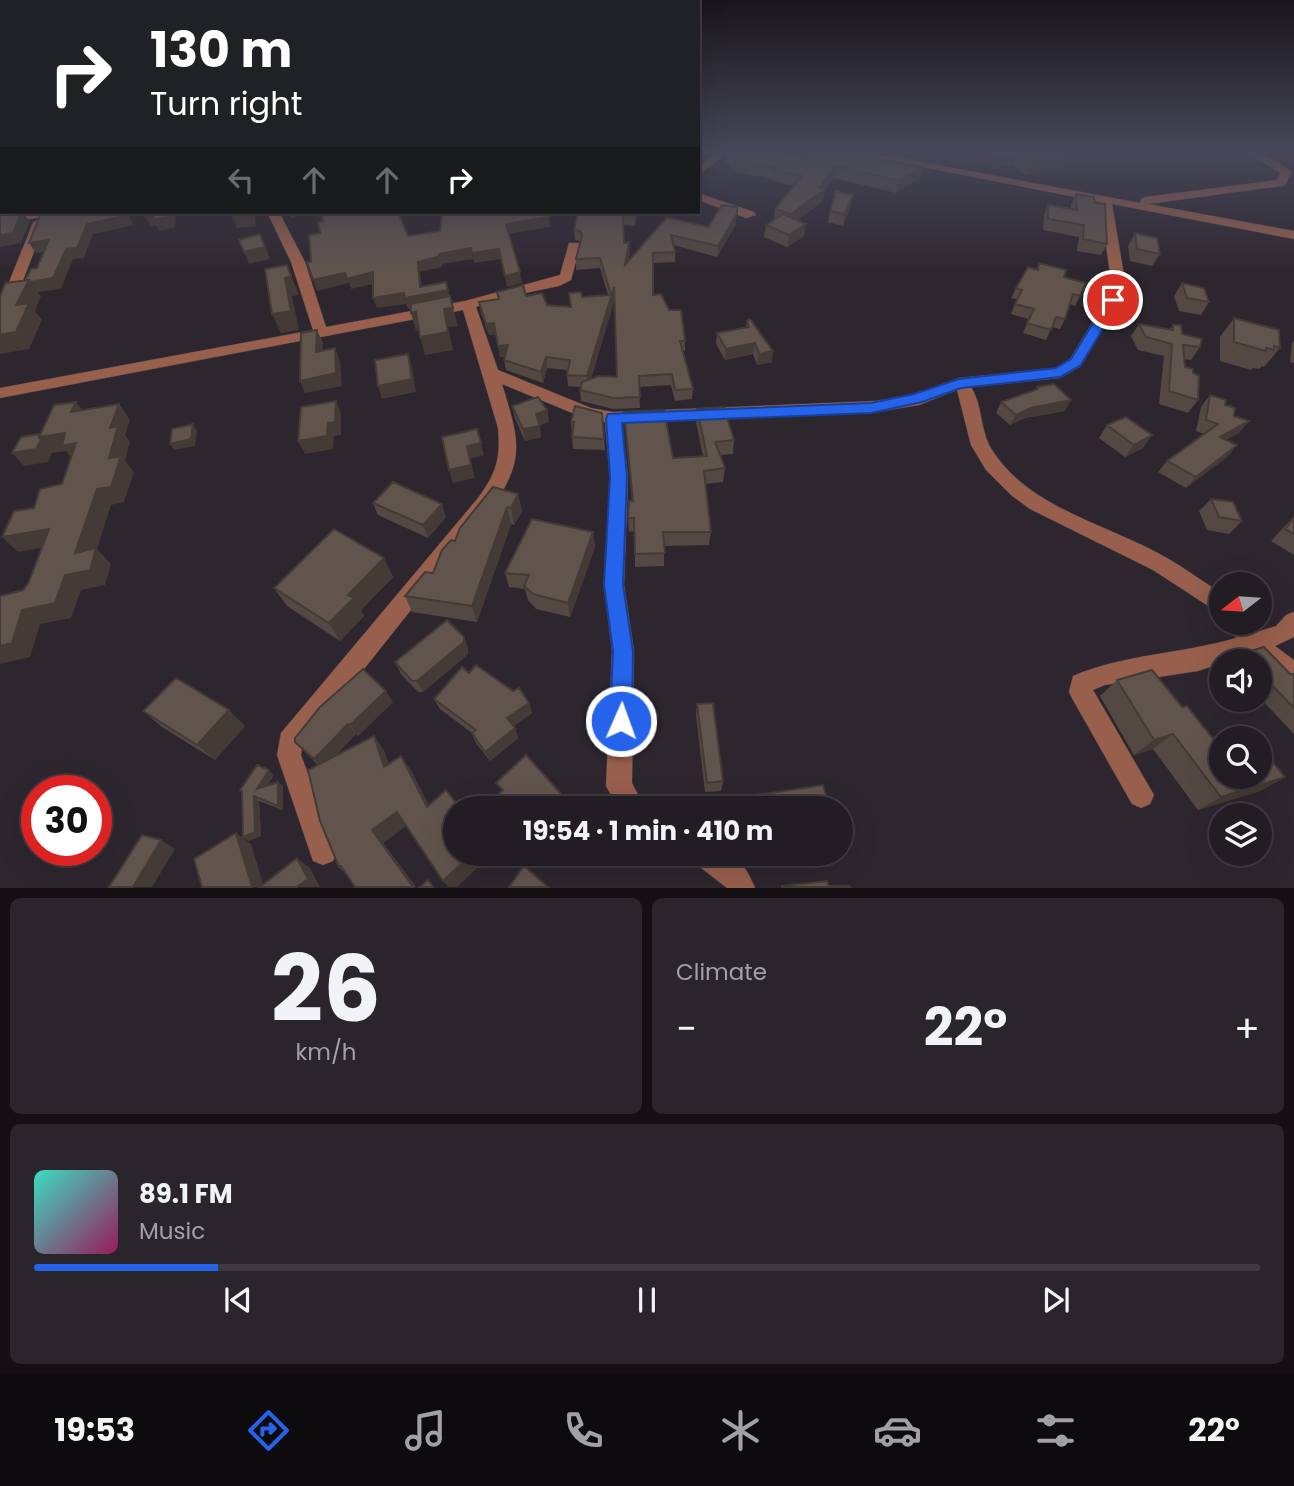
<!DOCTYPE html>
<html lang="en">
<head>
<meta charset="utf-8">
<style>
  body { margin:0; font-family:Poppins,sans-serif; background:#2a252b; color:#f1f3f6; height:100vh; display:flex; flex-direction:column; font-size:26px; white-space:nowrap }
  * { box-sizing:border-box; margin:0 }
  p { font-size:23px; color:#a2a1a6 }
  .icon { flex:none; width:38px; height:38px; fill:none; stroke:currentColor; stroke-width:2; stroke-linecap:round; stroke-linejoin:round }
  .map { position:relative; height:888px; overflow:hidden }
  .side { display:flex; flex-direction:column; gap:10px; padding:10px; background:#130f13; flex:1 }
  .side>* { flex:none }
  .banner { position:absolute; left:0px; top:0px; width:700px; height:214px; box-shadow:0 7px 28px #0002,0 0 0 2px #3f3a41; background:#202124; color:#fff; overflow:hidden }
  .needle { width:46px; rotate:253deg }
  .controls { position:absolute; left:1209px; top:572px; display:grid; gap:14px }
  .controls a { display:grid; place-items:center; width:63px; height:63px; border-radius:50%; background:#221c23; box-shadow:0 7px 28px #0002,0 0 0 2px #3f3a41; font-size:35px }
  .speed { position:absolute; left:21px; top:775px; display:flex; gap:14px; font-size:35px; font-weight:700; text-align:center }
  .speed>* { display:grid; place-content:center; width:91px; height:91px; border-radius:50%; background:#221c23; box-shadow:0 7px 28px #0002,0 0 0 2px #3f3a41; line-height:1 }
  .speed .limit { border:10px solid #d22; background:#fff; color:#111 }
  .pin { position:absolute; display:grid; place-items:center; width:60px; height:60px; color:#fff; margin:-30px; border:4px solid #fff; border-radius:50%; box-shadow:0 2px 7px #0007 }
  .me { position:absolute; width:77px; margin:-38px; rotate:2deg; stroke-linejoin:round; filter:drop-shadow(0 0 5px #0008) }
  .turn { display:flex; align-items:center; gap:24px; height:147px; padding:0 35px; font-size:32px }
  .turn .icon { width:91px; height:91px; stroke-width:2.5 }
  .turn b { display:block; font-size:49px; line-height:60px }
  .lanes { display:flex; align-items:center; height:66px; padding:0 35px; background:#0003; justify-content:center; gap:35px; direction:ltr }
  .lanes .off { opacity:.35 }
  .big { font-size:52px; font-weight:700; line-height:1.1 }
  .side .card { flex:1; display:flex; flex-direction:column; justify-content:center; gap:10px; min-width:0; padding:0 24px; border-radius:10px; background:#2a252b }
  .side .dial { align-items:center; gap:0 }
  .dial b { font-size:91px; line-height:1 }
  .song { display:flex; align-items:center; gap:21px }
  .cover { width:84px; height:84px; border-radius:10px; background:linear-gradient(135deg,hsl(170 70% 55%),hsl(330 70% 35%)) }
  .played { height:7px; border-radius:4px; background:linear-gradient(90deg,#2563eb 15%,#3f3a41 15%) }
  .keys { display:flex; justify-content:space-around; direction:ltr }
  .heat { display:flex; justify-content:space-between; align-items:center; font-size:38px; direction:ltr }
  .side .tiles { flex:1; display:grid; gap:10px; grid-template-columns:1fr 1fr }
  .card:last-child { grid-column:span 2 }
  .trip { position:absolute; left:443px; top:796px; width:410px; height:70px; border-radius:35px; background:#221c23; box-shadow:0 7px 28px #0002,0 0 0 2px #3f3a41; font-weight:700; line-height:70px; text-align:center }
  .dock { display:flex; height:112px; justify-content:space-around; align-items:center; background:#0e0b0e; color:#a2a1a6 }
  .dock .icon { width:49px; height:49px }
  .dock .on { color:#2563eb }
  .dock b { font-size:32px; color:#f1f3f6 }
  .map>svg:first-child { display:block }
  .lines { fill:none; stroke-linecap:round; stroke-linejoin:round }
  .minor-casing { stroke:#48414a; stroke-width:1 }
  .minor { fill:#975f4c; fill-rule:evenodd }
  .wall { fill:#534842; fill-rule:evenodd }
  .shaded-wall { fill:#443b36 }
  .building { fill:#61544d; stroke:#443b36; stroke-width:2 }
  .route { fill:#2563eb; stroke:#184099; stroke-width:2 }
</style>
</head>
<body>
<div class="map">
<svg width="1294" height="888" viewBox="0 0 1294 888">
  <rect width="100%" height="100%" fill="#2d262f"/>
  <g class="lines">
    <defs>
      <path id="minor" d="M720,149h12l-34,27v-9z
        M831,149h22l287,54 1,-4 4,-2 132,-17 3,-7 -39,-24h13l36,21 2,2 -7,13 -4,1 -133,18 146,27v8l-182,-35 13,77 -5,19 -39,66 -21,12 -89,9c13,21 8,45 23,66 39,57 116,72 173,105 19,11 37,24 55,36v21l-69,-45 -123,-61 -19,-14 -25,-25 -15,-25 -14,-55 -38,15 -43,7 -254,11 6,54 -4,108 10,66 -2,132 13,25h-27l-12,-22 6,-135 -8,-66 6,-108 -5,-55 -23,-5 -80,-33c17,56 24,74 -10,124l-190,239 -1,8 36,96 -4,10 -10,4 -10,-4 -36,-106 4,-22 197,-235c18,-24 23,-40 20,-70l-35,-118 -463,88v-10l313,-58 -22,-68 -24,-50h12l26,50 21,65 139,-26 95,-26 9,-32h10l1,3 -9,34 -12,6 -48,10 -35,11 22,63 93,38 22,4 263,-11 41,-7 42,-16 97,-10 14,-9 36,-59 5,-19 -11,-79z
        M698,193l56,19 2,3 -10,3 -48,-18z
        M28,212h27l-6,4 -49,8v-8z
        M39,219l6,4 -38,99 -7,4v-22l33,-81z
        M1294,612v25l-19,9 19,14v25l-44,-31 -52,17 -93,14 -12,5 61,105 -4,9 -9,4 -9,-4 -59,-104 -4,-8 4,-16c51,-22 109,-22 163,-38l-10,-15h24l7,9 19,-6 10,-11z
        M692,854c37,0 48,-3 63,34h-28l-31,-24z"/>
    </defs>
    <use href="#minor" class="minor-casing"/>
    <use href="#minor" class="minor"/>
  </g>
  <path class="wall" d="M984,149h67l15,9 -5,11 -35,6 -14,-10 -21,4 4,-12h-3z
    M725,150l82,9 59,-9 -2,7 58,10 -3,12 -23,14 -62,-15 -9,11 -2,12 -26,19 9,4 -2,12 -17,11 -23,-10 2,-12 8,-5 1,-11 19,-23 -22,-5 1,-2 -42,-8v-8l-7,-1z
    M1076,194l19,9 12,41 -6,11 -24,-4 2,-14 -36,-7 1,-14 4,-11 23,4v-4z
    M853,195l-3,12 -7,19 -15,-4 2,-11z
    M578,212h59l-2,14 -12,-1 1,18 6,10 -2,8 39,-44 41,10 28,-3 -19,33 -43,-12 1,7v10l-22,1v32l16,15 16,31v10h-2l10,38 -1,10 -17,2 -4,-16 -32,2 1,21 -27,1 -32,-8 -1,-11 1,-3 -13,-1 -1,-11 1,-5 -21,-2 -4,15 -37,-13 -2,-10 1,-3h-5l-4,-23 -7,1 -8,-22 -2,-11 47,-6 21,9 23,2 -1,-14 13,4 26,-2 -8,-27 -24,2v-11l4,-18 -5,-1 -1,-10zM615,298l2,79 -26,2z
    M1135,233l25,21 -8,12 -22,-5 -2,-15z
    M1039,263l25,14 16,19 -5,10 -5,-2 -5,15 -5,10 -8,-2 -6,13 -23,-7 6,-14 -18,-5 6,-15 -6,-1 5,-10 20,-19z
    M1182,283l27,19 -8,13 -22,-4 -5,-15z
    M1234,318l46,30 -16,19 -2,-1 -3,3 -6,-1 -2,2 -31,-9v-24z
    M747,321l25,41 -15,3 -4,-11 -28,6 -9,-16 1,-11 29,-6z
    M1139,324l31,5 3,-4 9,9 18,13 -9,13 -7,-1 1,8 8,6 5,27 -10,13 -29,-9 5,-48 -26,-6 -7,-14z
    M1294,341v22l-4,-1 2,-19z
    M1037,387l28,24 -40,7 -15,7 -14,-12 5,-11 34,-12z
    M1210,395l15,10 9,11 5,17 -13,7 11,5 -10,12 -41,31 -28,-16 9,-11 37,-27 -8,-3 5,-24z
    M512,406l35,4 2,12 -10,3 2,12 -16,4 -10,-23z
    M697,409l37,31 -1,14 -13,1 5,13 -2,14 -18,2 6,48 -2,13 -45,1v20l-29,1v-36l-6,1 -1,-14 4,-17 -8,-89 49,46 30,-2 -7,-34z
    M602,413l3,37 -32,-1 -2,-27z
    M1107,425l36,23 -18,9 -26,-19z
    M518,494l4,17 -8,14 -3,-1 -34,98 -65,-10 -7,-16 28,-23z
    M1211,499l31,22 -13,13 -22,-4 -8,-19z
    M373,503l73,14 -18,21 -50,-23z
    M1294,516v39l-23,-14z
    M593,532l2,15 -25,70 -34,-8 -8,-9 -3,-11 -16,-2 -4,-14z
    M384,558l9,19 -32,33 3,6 -24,25 -53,-35 -13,-18z
    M464,637l4,11v6l-45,38h-5l-17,-18 -6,-12z
    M1264,647l26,27h4v60l-34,-36v-36h-29l10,-8z
    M1117,680l65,27 32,33 71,37 -25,14 -62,19 -45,-61 -19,6 -34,-59z
    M434,699l95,4 3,10 -18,13 4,12 -28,23 -14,-18 -4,-10 -32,-24z
    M393,702l-35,34 -2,-2 -21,22 39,-20 10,15 5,13 22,6 -5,56 -23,17 33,44h-61l-9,-13 -7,-7 -21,-102 -23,-23z
    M697,704l26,77 -2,10 -16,1 -9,-77z
    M143,711l102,15 -30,34 -53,-33z
    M274,775l-7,10 11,-3 5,4v24l-24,-9 2,35 -13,5 -6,-49 -2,-2z
    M730,799l100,9h-102z
    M736,854h42l-37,6 -5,-3z"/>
  <path class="shaded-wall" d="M995,149h8l-3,7 -8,1z
    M1016,154l-4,11 -21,4 4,-11z
    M1066,158l-5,11 -35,6 5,-12z
    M836,166l-2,12 -9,11 -2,12 -34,25 2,-12 28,-26z
    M922,167l-3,12 -23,14 3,-12z
    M853,195l-3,12 -7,19 2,-12z
    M22,212l8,9 -9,22 -21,4v-12z
    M127,212l7,13 -41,9 -9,24 -11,1 -12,30 -23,3 3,4 -6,15 7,9 -13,29 -29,5v-19l29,-55 37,-31 21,-25z
    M170,212h6l-1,15 -16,4 -3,-6 -5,1 -6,-10z
    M250,212h4l2,14 -19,2 -5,-12z
    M288,212h26l-23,6z
    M317,212h5l2,5h-5z
    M397,212h20v1l-19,3z
    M546,212h31l-30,5z
    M635,212h2l-2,14z
    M737,214l-1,10 -19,33 1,-11z
    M549,217l1,10 -43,7 -1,-10z
    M806,224l-2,12 -17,11 2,-12z
    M260,234l10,25 -21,5 -5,-12z
    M49,240l7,10 -20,3 -7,-10z
    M629,242l1,11 -5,22v-10z
    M471,248l2,11 -31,5v3l-22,5 3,23 25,-5 3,11 -43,8 -2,-5 -29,4 -4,-10 47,-11 -2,-25 21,-8z
    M499,249l2,10 -27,4 -2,-10z
    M287,265l12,30 -7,1 7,34 -18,3 -9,-19 13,-36z
    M373,272l4,11 -26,6 -2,-6 -32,8 -4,-11 32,-7z
    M520,272l2,11 -15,4 -2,-11z
    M614,287l1,11 -27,89 -1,-11z
    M453,308l5,18 -10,1 5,23 -28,5 -5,-18 24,-28z
    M416,312l5,18 -5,1 -5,-18z
    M494,323l2,11 -7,1 -3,-11z
    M317,330l6,13 -1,21 -6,-12z
    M755,343l-2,11 -28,6 1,-11z
    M508,345l2,11 -10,1 -2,-11z
    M335,348l5,13 2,25 -37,7 -5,-12z
    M773,351l-1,11 -15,3 2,-11z
    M408,354l4,13 4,25 -34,7 -4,-13z
    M546,357l1,11 -4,15 -2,-11z
    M1071,400l-6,11 -40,7 -15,7 6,-10 15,-7z
    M336,401l5,13v21l-7,1 -1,13 -28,5 -7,-13 30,-18z
    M76,402l12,15 -17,-5z
    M119,404l11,16 -5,15 5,7 -5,19 9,11 -10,30 -13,3 -14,44 14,15 -6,21 -24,5 -10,28 -31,6 -10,33 -30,7v-18l22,-36 43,-35 10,-22 22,-64 12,-31 1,-30z
    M547,410l2,12 -11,4 -2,-12z
    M1249,421l-10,12 -28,15 9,-11z
    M193,424l4,7 -2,15 -21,4 -4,-6z
    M540,426l1,11 -16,4 -2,-12z
    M65,433l11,10 -1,19 -9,-11 -14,2 -4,9 -24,4 -12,-13 27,-16z
    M1152,435l-9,13 -18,9 9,-12z
    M481,443l3,12 -14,4 5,19 -22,5 -4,-13 18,-24z
    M1237,445l-10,12 -41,31 10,-11z
    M518,494l4,17 -8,14 -3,-17z
    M442,504l4,13 -18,21 -5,-13z
    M507,507l4,17 -34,98 -5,-16z
    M49,529l15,15 -46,8 -16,-15z
    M593,532l2,15 -25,70 -2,-14z
    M384,558l9,19 -32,33 3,6 -24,25 -11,-18 19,-28z
    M464,637l4,11v6l-45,38 -6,-11z
    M386,691l7,11 -35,34 -8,-11z
    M529,703l3,10 -21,15 -4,-10z
    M229,710l16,16 -30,34 -18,-15z
    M348,724l8,10 -33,35 -9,-10z
    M515,728l3,10 -28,23 -5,-9z
    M1173,734l-20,15 -19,6 20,-15z
    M374,736l10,15 11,30 -11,-14z
    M401,756l10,14 25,49 -9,-12z
    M269,770l5,5 -12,19 -5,-5z
    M1285,777l-25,14 -62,19 23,-13z
    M278,782l5,4v24l-5,-4z
    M254,796l5,5 2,35 -13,5 -5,-4z
    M564,797l3,11h-14z
    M397,812l10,13 -24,18 33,44h-3l-41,-57z
    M236,833l15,11 13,43h-12z
    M161,840l14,9 -23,38h-19z
    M472,854h20l-35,33h-8l-6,-6z
    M516,854h10l-7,7z
    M297,858l13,10 10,19h-23z"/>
  <path class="building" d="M726,149h44l37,10 5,-10h47l7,1 -3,6 59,11 -23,14 -63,-15 -17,22 6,1 -34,25 -16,-5 27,-33 -28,-6 2,-2 -44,-8 5,-7 -12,-3z
    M1001,149h50l15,9 -35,5 -15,-9 -21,4z
    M2,181v21h-2v-20z
    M836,191l17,4 -8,19 -15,-3z
    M1076,194l18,3 1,6 10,1 2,40 -24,-5 1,-14 -36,-6v-14l29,5z
    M722,205l15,2v7l-19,32 -47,-11 4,17 -22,1v42l8,-1 8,16h12l4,31h-5l13,48 -18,1 -3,-16 -33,2 1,21 -27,1 -33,-8 2,-8 17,-6 18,1 -3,-90 -27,89 -20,-1 3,-15 -24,-3 -5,15 -37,-12 4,-15 -10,1 -4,-23 -8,1 -7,-22 20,-3 -2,-7 26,-7 3,11 16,-3 5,12 24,2 -2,-14 12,-1 1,5 29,-2 -11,-37 -24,1 6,-24 -2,-4 -6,-1 4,-18h57v4l-12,-1 1,28 5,-1 -4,23 42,-48 41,10z
    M15,212h7l-9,21 -13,2v-22z
    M48,212h79l1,3 -41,9 -10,24 -11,1 -13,29 -23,4 -1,-2h-4l6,-11 6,-1 12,-28 -20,3 12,-30z
    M144,212h26v5l-17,3v-5l-8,1z
    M233,212h17v2l-18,2z
    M321,212h77l10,24 32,-5 2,-19h105l2,5 -43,7 14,48 -15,4 -6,-27 -27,4 -1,-5 -32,6 1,2 -22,6 2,25 26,-5 2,8 -43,8 -1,-5 -31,5v-26l-26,7 -2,-6 -32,7 -6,-18h4l-2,-27 11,-2 -2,-11 5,-1z
    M783,214l23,10 -17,11 -23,-10z
    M1135,233l22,5 3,16 -23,-5z
    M260,234l5,13 -21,5 -5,-12z
    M1039,263l27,7 -2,7 22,6 -6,13 -7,-2 -8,25 -9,-2 -5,13 -24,-7 7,-14 -19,-5 7,-14 -6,-2 12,-21 10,3z
    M287,265l4,11 -6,2 6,33 -19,3 -7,-45z
    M29,280l-13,25 13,-2 -13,29 -16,3v-38l5,-14z
    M1182,283l22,5 5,14 -22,-4z
    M450,296l3,12 -9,1 4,23 -28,5 -4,-25 -5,1v-9z
    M1234,318l45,12 1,18 -6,-2v4l-8,-2v3l-32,-9z
    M750,319l23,32 -14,3 -4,-11 -29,6 -9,-16 32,-6 -2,-6z
    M1139,324l34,6v-5h8l1,9 20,5 -2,8 -17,-2 2,22 8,2v4l6,3 -1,24 -29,-9 3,-47 -26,-7z
    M317,330l-1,22 19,-4 1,25 -36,8 1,-48z
    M408,354l4,25 -34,7 -3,-26z
    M1054,384l17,16 -40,8 -15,7 -15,-13 37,-13 -1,-2z
    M1210,395l16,5 -1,5 10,3 -1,8 15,5 -29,16 17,8 -41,32 -29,-16 51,-37 -12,-4z
    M538,397l9,13 -11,4 4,12 -17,3 -11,-23z
    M336,401l-1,21 -7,1 -1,13 -29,5 3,-34z
    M76,402l-5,10 48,-8 -9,24 8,-2 -9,32 12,-2 -10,31 -14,2 -22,64 21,-5 -6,22 -25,5 -10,28 -33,7 -10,33 -12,3v-50l23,-6 5,-6 21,-55 -47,8 12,-26 20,-3 6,-19 22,-5 14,-41 -14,3 3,-13 -26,4 15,-32z
    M575,406l27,7 2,26 -32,-2 2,-15h-3z
    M724,407l10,33 -19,2 10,26 -21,3 7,61h-48l2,21 -30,1 -1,-36h-6l1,-17h4l-9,-89 40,-2 9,48 34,-2 -10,-47z
    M1126,417l26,18 -18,10 -27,-20z
    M193,424l-2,15 -21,5 2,-15z
    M477,429l4,14 -14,3 4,19 -22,5 -7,-33z
    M40,434l-1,3 2,3 -5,9 -24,4 9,-16z
    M393,482l49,22 -19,21 -50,-22z
    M493,487l25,7 -7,14 -4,-1 -35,99 -67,-10 20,-24 8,1 9,-23 9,-10 4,1 5,-13z
    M1211,499l22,3 9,19 -23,-4z
    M1294,518v16l-9,-5z
    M532,519l61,13 -25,71 -35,-9 -9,-8 5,-11 -24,-2z
    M334,529l50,29 -36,37 6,3 -25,25 -55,-35z
    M447,620l17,17v5l-47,39h-5l-17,-19z
    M1264,647l26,27h4v34l-34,-35v-11h-11l-8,-8z
    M476,665l37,26 6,-3 10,15 -22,15 8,10 -30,24 -13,-19 4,-3 -42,-31 28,-32 7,6z
    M363,669l23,22 -36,34 -2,-1 -34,35 -19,-17v-4l25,-31z
    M1152,670l30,37 5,-1 27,34 32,-10 7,8h-31v39h38v-30l25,30 -64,20 -48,-63 -19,6 -37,-60z
    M176,678l53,32 -32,35 -54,-34z
    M713,703l10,78 -16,2 -10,-79z
    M374,736l10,31 17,-11 26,51 19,-17 14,18h-5v46h17l-29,27 -46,-69 -25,18 41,57h-58l-14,-21 -2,1 -19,-46 -12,-51z
    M526,755l38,42 -11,11h-69l19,-18 -7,-7z
    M257,765l12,5 -12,19 21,-7v24l-24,-10 1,36 -12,5 -1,-46 -2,-1z
    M823,785l7,23h-98l-2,-9z
    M236,833l16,54h-50l-8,-28z
    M142,835l19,5 -28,47h-24z
    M297,858l11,21 -11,8h-37z
    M524,866l24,21h-39z
    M428,880l5,7h-13z
    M827,881l2,5h20l1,1h-68v-1z"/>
  <linearGradient id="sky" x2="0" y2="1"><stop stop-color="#19151a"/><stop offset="0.55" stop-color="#464758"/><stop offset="1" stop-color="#464758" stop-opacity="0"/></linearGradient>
  <rect width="1294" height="273" fill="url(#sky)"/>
  <path class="route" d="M1113,296l7,4 -39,65 -21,12 -99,11 -39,14 -51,11 -249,10 5,54 -4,108 10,66 -1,70 -4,7 -7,4 -8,-4 -3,-7 3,-70 -9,-66 6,-108 -4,-59 2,-4 263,-11 43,-9 45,-15 97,-11 15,-9 36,-59z"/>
</svg>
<div class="controls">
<a><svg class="needle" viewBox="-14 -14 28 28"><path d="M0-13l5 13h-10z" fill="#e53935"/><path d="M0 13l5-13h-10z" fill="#a2a1a6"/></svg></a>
<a><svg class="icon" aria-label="sound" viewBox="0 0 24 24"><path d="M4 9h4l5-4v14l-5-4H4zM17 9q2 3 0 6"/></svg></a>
<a><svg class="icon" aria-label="search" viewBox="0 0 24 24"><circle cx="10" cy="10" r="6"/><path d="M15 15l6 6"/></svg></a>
<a><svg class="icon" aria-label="layers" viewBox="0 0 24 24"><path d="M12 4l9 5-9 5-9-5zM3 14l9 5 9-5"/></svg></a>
</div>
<div class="speed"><div class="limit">30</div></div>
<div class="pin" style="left:1113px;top:300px;background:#d93025"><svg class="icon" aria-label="arrive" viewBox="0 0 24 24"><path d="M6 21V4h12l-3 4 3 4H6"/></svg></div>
<svg class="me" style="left:621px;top:721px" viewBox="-20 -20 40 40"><circle r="17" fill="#2563eb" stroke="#fff" stroke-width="3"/><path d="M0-11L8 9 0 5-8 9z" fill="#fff"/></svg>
<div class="trip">19:54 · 1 min · 410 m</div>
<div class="banner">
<div class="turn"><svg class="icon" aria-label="right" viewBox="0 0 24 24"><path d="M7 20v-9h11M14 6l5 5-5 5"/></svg><div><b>130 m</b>Turn right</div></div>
<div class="lanes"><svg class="icon off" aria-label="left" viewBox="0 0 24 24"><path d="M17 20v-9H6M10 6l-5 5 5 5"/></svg><svg class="icon off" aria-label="ahead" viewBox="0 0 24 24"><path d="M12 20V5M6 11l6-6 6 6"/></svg><svg class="icon off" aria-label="ahead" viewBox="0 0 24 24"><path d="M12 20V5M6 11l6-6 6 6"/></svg><svg class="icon" aria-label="right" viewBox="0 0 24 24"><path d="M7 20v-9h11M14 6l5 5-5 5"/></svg></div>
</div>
</div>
<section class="side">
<div class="tiles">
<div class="card dial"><b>26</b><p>km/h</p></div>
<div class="card"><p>Climate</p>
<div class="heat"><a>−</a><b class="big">22°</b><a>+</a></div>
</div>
<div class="card">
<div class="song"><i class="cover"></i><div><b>89.1 FM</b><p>Music</p></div></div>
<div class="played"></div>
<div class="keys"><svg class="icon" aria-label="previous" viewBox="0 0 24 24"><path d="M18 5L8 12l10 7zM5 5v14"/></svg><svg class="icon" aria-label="pause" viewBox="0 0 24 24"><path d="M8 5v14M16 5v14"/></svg><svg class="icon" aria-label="next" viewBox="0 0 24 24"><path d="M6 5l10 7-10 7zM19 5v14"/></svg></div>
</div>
</div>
</section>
<nav class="dock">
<b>19:53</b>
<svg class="icon on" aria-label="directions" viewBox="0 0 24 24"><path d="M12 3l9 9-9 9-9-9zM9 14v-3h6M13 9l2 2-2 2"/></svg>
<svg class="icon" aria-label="music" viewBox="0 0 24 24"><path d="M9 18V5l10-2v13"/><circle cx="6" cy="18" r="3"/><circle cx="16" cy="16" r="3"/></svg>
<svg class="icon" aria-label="phone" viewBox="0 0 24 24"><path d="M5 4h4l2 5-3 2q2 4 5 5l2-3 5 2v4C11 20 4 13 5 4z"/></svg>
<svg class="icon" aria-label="climate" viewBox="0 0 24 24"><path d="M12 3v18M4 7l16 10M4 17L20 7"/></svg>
<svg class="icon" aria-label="car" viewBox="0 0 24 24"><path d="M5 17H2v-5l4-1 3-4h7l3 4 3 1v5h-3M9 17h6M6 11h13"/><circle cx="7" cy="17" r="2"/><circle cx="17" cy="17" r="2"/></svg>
<svg class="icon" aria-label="filters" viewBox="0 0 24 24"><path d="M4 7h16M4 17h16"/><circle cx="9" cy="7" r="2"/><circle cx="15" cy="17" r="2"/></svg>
<b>22°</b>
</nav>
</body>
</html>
